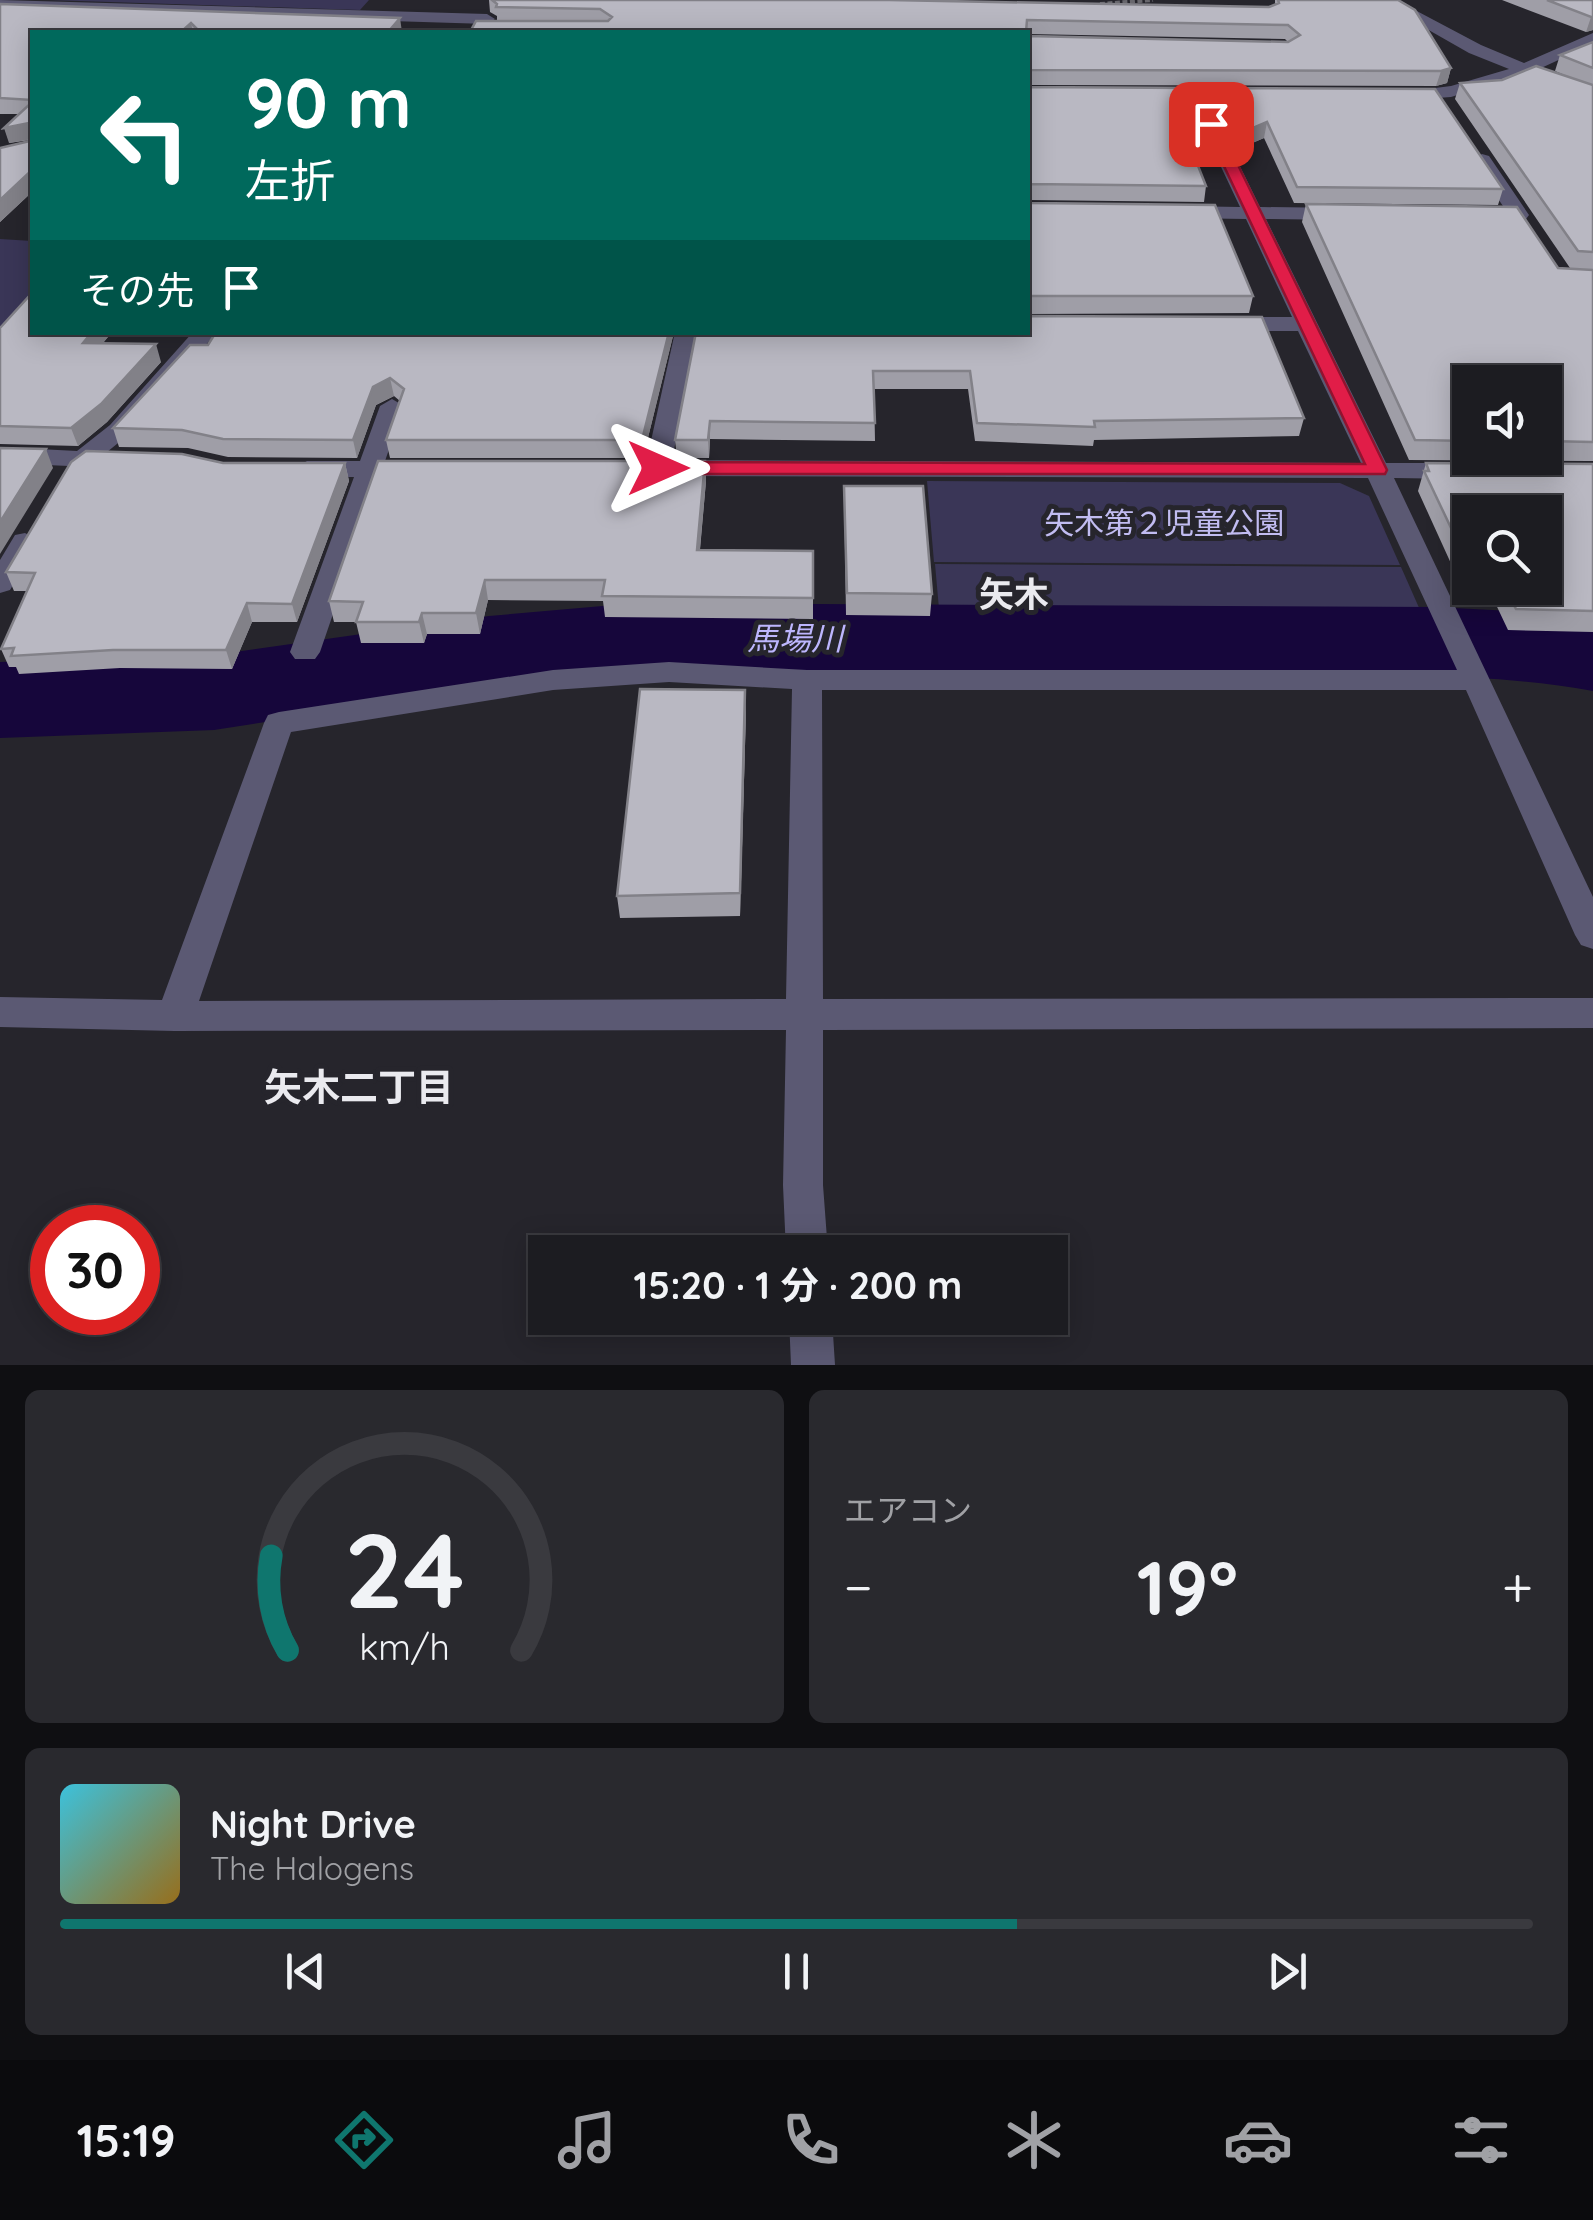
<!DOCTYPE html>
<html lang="ja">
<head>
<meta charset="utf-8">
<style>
  body { margin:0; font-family:Quicksand,"Noto Sans JP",sans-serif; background:#29292e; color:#f1f3f6; height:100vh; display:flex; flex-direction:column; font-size:38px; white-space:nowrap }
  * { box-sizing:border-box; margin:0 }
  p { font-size:32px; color:#a0a1a5 }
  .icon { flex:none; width:55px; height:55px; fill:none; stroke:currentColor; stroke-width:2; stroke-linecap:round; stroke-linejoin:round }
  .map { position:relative; height:1365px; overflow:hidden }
  .sheet { display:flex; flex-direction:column; gap:25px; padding:25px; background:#0f0f12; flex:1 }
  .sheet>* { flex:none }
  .guide { position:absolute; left:30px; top:30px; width:1000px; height:305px; border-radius:0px; box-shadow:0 5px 25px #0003,0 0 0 2px #3a3a3f; background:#00695c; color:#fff; overflow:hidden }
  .tools { position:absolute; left:1452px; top:365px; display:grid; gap:20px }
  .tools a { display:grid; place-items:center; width:110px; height:110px; border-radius:0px; background:#1c1c21; box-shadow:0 5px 25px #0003,0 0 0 2px #3a3a3f; font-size:50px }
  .speed { position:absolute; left:30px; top:1205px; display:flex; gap:20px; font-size:50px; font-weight:700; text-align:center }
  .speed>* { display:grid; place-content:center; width:130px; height:130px; border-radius:50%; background:#1c1c21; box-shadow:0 5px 25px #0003,0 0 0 2px #3a3a3f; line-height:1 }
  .speed .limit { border:15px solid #d22; background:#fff; color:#111 }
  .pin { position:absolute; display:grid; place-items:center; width:85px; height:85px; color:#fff; margin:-42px; border-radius:20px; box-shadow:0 5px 15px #0006 }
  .me { position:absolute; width:110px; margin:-55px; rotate:90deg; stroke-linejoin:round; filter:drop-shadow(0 0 8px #0008) }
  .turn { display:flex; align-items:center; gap:35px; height:210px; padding:0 50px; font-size:45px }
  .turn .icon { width:130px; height:130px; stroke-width:2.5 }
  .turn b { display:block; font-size:70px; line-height:85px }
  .then { display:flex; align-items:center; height:95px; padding:0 50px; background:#0003; gap:20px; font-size:38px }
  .big { font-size:75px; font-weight:700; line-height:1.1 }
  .sheet .card { flex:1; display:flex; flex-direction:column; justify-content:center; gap:15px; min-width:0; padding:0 35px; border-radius:15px; background:#29292e }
  .sheet .dial { align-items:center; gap:0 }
  .dial svg { height:260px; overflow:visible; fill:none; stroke:#3a3a3f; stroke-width:7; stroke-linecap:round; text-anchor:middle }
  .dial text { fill:#f1f3f6; stroke:none }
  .song { display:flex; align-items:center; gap:30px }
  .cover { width:120px; height:120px; border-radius:15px; background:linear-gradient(135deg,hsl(190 70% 55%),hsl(40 70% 35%)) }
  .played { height:10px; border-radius:5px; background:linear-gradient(90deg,#0f766e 65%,#3a3a3f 65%) }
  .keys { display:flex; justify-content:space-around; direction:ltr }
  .heat { display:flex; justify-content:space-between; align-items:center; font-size:55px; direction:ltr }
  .sheet .tiles { flex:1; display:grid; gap:25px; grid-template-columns:1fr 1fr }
  .card:last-child { grid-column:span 2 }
  .trip { position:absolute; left:528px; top:1235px; width:540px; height:100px; border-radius:0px; background:#1c1c21; box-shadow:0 5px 25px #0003,0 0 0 2px #3a3a3f; font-weight:700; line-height:100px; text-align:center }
  .dock { display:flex; height:160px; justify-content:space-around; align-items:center; background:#0b0b0d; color:#a0a1a5 }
  .dock .icon { width:70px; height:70px }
  .dock .active { color:#0f766e }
  .dock b { font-size:45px; color:#f1f3f6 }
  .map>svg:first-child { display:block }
  .green { fill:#3a3657 }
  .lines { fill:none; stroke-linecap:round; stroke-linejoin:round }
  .river { fill:#16063b; fill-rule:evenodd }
  .path { stroke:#68676d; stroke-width:4; stroke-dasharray:5 2.5; stroke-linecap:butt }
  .minor { fill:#5b5973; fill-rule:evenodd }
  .wall { fill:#9f9ea7; fill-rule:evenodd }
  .shaded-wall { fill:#828188 }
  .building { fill:#b9b8c2; stroke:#828188; stroke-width:2.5 }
  .route { fill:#e11d48; stroke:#92132f; stroke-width:2.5 }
  .labels { text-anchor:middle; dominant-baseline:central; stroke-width:10; stroke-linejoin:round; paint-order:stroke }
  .park-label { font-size:30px; fill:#c1bcf1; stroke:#26252c }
  .water-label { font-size:32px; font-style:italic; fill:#bdb6fd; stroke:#26252c }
  .quarter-label { font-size:35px; font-weight:bold; fill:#eaeaef; stroke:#26252c }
  .near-neighbourhood-label { font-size:38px; font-weight:bold; fill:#eaeaef; stroke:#26252c }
</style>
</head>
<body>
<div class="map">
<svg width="1593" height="1365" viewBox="0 0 1593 1365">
  <rect width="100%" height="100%" fill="#26252c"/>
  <path class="green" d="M48,0h321l-9,10z
    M0,239l32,2v73l-32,36z
    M927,481l413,2 29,13 31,69 -466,-3z
    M935,564l466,3 23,52 -111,4 -373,-3z"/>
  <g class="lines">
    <path class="river" d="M637,603l797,4 96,5 63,9v70c-85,-15 -170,-17 -256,-12l-700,-6 -148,14 -275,43 -214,8v-76l214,-7 275,-39z"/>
    <path class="path" d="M1100,4l53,-4"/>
    <path class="minor" d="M0,0l487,14 8,5 -8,5 -487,-15z
      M1376,0h20l85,45 43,18 69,-30v11l-54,25 54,21v11l-69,-26 -73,22 -55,4v-8l55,-7 58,-17 -40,-16z
      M1196,90l9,5 55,112 84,1 10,6 -10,6 -78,-1 120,244h75l13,8 -13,8 -67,-1 199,419v52l-12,-4 -6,-10 -109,-245h-644l1,309 770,-1v30l-770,2v155l5,67h-42l-3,-67 3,-155 -611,1 -175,-4v-30l162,3 102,-277 4,-8 11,-3 274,-42 116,-8 138,8h650l-89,-192 -710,-2 -13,-8 30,-136h22l-25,128 689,3 -63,-132h-73l-11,-7 11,-7h67l-46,-98 -66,-1 -10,-6 10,-6 60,1 -53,-112zM669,682l123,7 -6,310 -587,2 92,-269 262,-42z
      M1482,154l7,2 40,59 -3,4h-14l-3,-4 -37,-55z
      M193,332h24l-89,103 -21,17 19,3 4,5 -4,5 -47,5 -10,-4 -69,-3v-16l77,4 33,-26z
      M392,399l12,7 -19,55h31l13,8 -13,8h-36l-60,175 -5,7h-20l-5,-7 64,-175h-47l-13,-8 13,-8h53l20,-55z
      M25,533l14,8 -29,49 -10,3v-33l15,-25z
      M789,1318h43l3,47h-44z"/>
  </g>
  <path class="wall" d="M489,0h400l380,7 6,-2v-5h123l53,68 -4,15 -11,3 -408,-1 186,74 -16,7 8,20 -2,16 -176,-2 2,3 223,93 -4,17 -221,1v-282h-558l27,-11v-5l-7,-4zM1028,34l257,5 3,3 -259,-6z
    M1502,0h91v30l-7,2z
    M0,4l402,28h-370v160l-32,30v-74l30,-8 -21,3 9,-29h-18z
    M1593,42v419l-184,-1 -107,-238 4,-18 252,64h12l-115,-169 5,-16 109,-6 -14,-6 5,-16zM1470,382h75v76h-75z
    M1216,88l287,101 -5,16 -204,-2 -30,-65 -28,12 -23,-47z
    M0,328l112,4 -9,11 58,19 -54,60 -29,24 -78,-2z
    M674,332l-31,126h-253l-4,-18 14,-39 -6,-5 -18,9 -19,53 -129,-1 -40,-9 -69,-1 -6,-19 95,-83z
    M696,332l608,86 -5,18 -205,4 -1,6 -118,-5 -7,-52h-94l1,52 -165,-2 -1,19h-32l-2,-18z
    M705,461l1,20 -6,69 113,1v68l-208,-2 -2,-16 -115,-1 -8,34h-53l-3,9h-63l-5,-21h-22l-5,-21z
    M223,463h122l4,18 -52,141h-45l-20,47 -112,-1 -101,6 -3,-7h-7l-8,-18 26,-58h-13l-8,-19z
    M1426,463l167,1v168l-85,-2 -18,-38h-26l-46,-101zM1470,512l75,76h-75z
    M844,486l88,108 -2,22 -84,-1z
    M746,712l-6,204 -120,2 -3,-22z"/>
  <path class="shaded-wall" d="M1593,16v14l-7,2 5,-15z
    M400,18l2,14h-14z
    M191,23l2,9h-12z
    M1451,68l-4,15 -11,3 5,-15z
    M1267,122l-3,16 -28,12 3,-16z
    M29,123l3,16 -23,4 -5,-15z
    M1217,144l-3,15 -24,10 3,-16z
    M32,170v22l-32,30v-22z
    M92,332h20l-23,28 -6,-17z
    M669,332h5l-31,126 -1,-18z
    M156,344l5,18 -54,60 -29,24 -7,-18z
    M390,378l4,18 -18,9 -19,53 -4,-18 20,-53z
    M710,421v18l-1,19 -1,-18z
    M46,449l7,19 -53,86v-32z
    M705,461l1,20 -8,89 -1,-20z
    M345,463l4,18 -52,141 -5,-18z
    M485,580l3,20 -8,34 -4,-21z
    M247,603l5,19 -20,47 -6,-19z
    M422,613l5,21 -3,9 -5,-21z
    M745,690l1,22 -6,204v-23z"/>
  <path class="building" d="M492,0h397l380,7 10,-4 -1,-3h120l17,10 36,58 -10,3 -413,-1v-36l1,2 259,6 12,-7 -12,-10 -261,-5 -1,12h-556l6,-11h132l4,-4 -12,-8 -104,-2 1,-3z
    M1547,0h46v16l-2,1z
    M0,4l400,14 -12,14h-188l-9,-9 -10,9h-149v68l-32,-2z
    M1593,42v26l-33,-13z
    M1536,66l57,19v167l-15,-1 -118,-168 42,-3z
    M1028,85l1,2 160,1 28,56 -24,9 13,33 -176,-2 -2,9z
    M1216,88l219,1 68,100 -206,-2 -30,-65 -28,12z
    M32,102v68l-32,30v-52l30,-7 -1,-18 -25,5z
    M1028,201l2,2 185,2 38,91h-223l-2,2z
    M1306,204l211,3 41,61 35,2v172l-48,-1v-59h-75v59l-55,-1z
    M32,293v39h60l-9,11 73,1 -55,60 -30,24 -71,-2v-98z
    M1028,316l234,1 42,101 -210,3 1,6 -118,-4 -7,-52h-97l2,52 -165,-2 -2,19h-33l21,-108h332z
    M216,332h453l-27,108h-256l18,-51 -14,-11 -17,9 -20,53 -130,-1 -41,-9 -69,-2 77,-83h18z
    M0,448l46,1 -46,73z
    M86,451l96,3 41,9h122l-53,141 -45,-1 -21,47h-113l-102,6 3,-8 -13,1 34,-76 -29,-1 65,-110z
    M378,461h327l-8,89 116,1v47l-211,-2 3,-16h-120l-9,33h-54l-3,9h-63l7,-20 -34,-1z
    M1426,463l167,1v147l-77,-2 -11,-21h40v-76h-75v56l-46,-97h5z
    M844,486h79l9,108 -85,-1z
    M640,689l105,1 -5,203 -123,3z"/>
  <path class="route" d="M1206,121l12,3 169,346 -2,4h-727l-10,-6 10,-6 707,2 -161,-340z"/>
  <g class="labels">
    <g class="park-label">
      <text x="1164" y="523">矢木第２児童公園</text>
    </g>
    <g class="water-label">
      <text x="795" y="638">馬場川</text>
    </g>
    <g class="quarter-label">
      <text x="1014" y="594">矢木</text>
    </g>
    <g class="near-neighbourhood-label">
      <text x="359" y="1087">矢木二丁目</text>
    </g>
  </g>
</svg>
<div class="tools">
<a><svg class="icon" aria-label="sound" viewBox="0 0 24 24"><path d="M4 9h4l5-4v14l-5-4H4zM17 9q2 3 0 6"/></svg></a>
<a><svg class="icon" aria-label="search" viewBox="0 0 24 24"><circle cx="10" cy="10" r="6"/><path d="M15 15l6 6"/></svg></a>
</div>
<div class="speed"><div class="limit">30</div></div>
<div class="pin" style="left:1211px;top:124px;background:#d93025"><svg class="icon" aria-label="arrive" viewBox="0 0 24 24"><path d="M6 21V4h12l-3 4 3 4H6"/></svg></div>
<svg class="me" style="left:658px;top:468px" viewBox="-20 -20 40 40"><path d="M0-17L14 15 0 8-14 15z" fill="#e11d48" stroke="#fff" stroke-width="4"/></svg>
<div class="trip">15:20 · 1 分 · 200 m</div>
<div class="guide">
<div class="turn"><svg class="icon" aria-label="left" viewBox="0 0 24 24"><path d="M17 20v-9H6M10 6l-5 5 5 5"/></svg><div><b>90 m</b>左折</div></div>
<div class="then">その先<svg class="icon" aria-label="arrive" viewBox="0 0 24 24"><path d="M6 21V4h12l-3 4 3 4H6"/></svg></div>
</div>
</div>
<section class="sheet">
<div class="tiles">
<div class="card dial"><svg viewBox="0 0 100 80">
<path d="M14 69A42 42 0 1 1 86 69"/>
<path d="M14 69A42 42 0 0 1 9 40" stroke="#0f766e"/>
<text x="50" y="56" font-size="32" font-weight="700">24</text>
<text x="50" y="72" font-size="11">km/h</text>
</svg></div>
<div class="card"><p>エアコン</p>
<div class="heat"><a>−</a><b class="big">19°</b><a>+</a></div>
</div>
<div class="card">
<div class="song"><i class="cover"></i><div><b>Night Drive</b><p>The Halogens</p></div></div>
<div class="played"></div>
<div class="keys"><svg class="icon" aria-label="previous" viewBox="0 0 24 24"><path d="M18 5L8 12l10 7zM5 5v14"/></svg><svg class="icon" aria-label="pause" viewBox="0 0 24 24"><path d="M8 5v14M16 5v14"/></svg><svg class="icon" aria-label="next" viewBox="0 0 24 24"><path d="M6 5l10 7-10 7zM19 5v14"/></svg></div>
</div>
</div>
</section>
<nav class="dock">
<b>15:19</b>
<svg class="icon active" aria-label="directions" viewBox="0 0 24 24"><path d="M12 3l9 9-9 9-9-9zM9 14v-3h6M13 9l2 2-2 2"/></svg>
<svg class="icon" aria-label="music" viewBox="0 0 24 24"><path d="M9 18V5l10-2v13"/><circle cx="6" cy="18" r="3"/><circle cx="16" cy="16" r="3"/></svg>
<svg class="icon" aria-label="phone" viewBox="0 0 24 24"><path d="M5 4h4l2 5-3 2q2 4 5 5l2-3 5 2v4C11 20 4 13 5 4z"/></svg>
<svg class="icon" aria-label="climate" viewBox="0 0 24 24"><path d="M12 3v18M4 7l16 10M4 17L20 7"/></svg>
<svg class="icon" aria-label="car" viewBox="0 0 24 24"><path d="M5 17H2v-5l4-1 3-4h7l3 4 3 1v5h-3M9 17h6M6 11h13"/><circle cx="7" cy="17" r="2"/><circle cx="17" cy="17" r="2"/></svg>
<svg class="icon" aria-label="filters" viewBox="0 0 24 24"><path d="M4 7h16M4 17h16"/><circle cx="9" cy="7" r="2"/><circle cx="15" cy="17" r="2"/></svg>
</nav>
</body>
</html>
